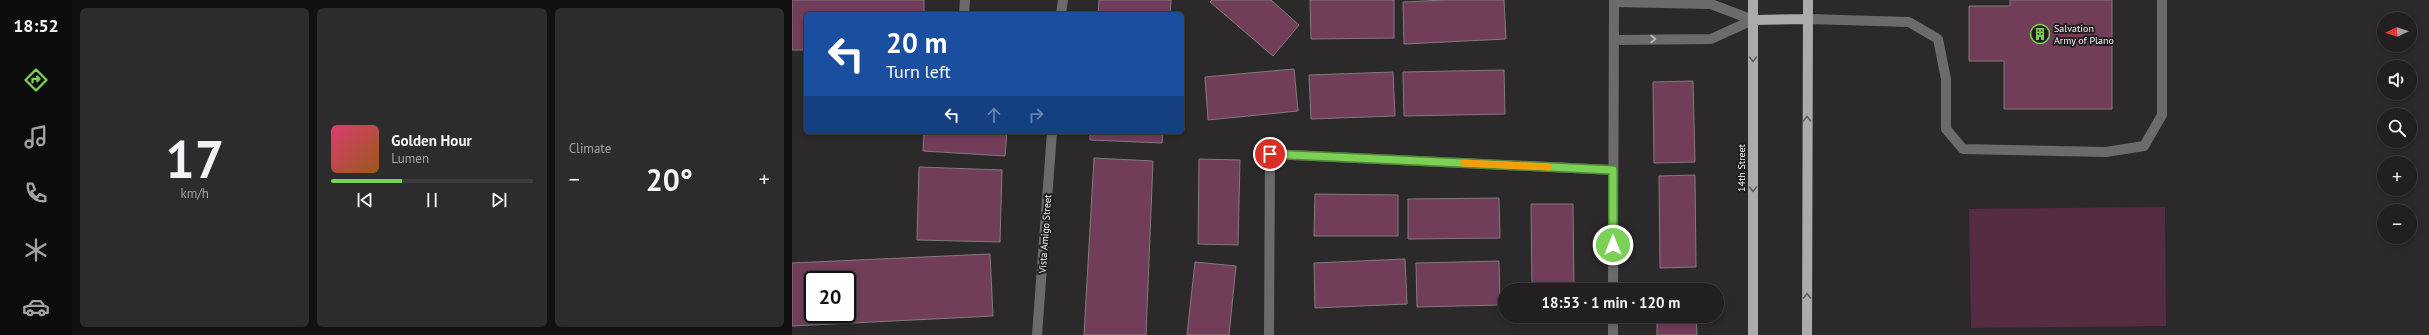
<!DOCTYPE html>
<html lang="en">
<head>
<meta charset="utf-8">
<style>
  body { margin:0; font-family:"PT Sans",sans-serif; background:#2d2c2d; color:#f1f3f6; height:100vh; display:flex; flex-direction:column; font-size:15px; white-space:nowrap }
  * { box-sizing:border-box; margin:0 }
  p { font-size:13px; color:#a2a2a5 }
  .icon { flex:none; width:22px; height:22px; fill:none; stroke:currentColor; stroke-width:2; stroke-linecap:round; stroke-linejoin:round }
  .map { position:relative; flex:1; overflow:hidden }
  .sheet { display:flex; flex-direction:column; gap:8px; padding:8px; background:#121112; width:720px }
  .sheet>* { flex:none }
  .banner { position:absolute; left:12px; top:12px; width:380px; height:122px; border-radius:6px; box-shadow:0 2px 6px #0003,0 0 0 1px #3e3d3e; background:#1a4fa0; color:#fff; overflow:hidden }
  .needle { width:26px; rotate:266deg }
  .tools { position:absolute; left:1585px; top:12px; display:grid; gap:8px }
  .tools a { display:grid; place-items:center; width:40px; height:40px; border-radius:50%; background:#211f20; box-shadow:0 2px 6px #0003,0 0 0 1px #3e3d3e; font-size:20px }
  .speed { position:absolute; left:12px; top:271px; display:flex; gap:8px; font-size:20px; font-weight:700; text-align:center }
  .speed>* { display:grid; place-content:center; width:52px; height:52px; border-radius:50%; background:#211f20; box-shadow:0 2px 6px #0003,0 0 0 1px #3e3d3e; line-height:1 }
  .speed .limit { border:2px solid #111; border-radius:6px; background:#fff; color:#111 }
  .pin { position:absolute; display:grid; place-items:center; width:34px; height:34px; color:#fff; margin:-17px; border:2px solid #fff; border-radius:50%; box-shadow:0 1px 4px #0007 }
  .me { position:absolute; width:44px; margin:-22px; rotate:0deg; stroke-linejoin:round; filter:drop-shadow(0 0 3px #0008) }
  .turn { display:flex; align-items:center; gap:14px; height:84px; padding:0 16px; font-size:18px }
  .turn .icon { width:52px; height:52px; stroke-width:2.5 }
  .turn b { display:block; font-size:28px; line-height:34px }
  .lanes { display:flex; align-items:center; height:38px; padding:0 16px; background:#0003; justify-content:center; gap:20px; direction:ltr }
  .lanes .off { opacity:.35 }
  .big { font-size:30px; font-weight:700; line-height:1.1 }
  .sheet .tile { flex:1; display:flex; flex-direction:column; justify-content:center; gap:6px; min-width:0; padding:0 14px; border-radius:6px; background:#2d2c2d }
  .sheet .dial { align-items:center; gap:0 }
  .dial b { font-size:52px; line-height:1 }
  .song { display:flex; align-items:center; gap:12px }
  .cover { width:48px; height:48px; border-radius:6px; background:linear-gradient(135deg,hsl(340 70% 55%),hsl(30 70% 35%)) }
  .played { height:4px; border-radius:2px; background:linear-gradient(90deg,#7bd155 35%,#3e3d3e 35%) }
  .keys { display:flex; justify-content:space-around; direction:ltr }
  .heat { display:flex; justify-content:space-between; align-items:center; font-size:22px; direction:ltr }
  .sheet .tiles { flex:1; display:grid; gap:8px; grid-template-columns:repeat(3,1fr) }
  .trip { position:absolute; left:706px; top:283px; width:226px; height:40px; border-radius:20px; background:#211f20; box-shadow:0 2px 6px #0003,0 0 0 1px #3e3d3e; font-weight:700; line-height:40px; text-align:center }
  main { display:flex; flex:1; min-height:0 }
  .tab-bar { display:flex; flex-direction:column; width:72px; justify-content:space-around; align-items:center; background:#0d0c0d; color:#a2a2a5 }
  .tab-bar .icon { width:28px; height:28px }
  .tab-bar .current { color:#7bd155 }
  .tab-bar b { font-size:18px; color:#f1f3f6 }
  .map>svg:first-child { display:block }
  .green { fill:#552c42 }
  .building { fill:#713d59; stroke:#807c7e; fill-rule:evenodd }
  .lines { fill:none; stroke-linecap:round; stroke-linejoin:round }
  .minor { stroke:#6c6a6b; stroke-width:10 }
  .major { stroke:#adaaac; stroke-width:10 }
  .oneway { stroke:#b8b6b7 }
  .oneway2 { stroke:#615e60 }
  .route-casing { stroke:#508837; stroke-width:10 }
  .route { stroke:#7bd155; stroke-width:7 }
  .slow { stroke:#f59e0b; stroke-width:7 }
  .labels { text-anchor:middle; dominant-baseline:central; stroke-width:4; stroke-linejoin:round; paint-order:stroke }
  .poi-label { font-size:10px; fill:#f6f4f5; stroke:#231f21; text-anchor:start }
  .street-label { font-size:10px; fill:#f6f4f5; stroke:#231f21 }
</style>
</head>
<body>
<main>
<nav class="tab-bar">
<b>18:52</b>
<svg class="icon current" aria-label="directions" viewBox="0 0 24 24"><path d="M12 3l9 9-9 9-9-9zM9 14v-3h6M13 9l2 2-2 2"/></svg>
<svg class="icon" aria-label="music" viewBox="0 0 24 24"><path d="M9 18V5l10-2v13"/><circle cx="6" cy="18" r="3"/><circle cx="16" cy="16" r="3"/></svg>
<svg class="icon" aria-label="phone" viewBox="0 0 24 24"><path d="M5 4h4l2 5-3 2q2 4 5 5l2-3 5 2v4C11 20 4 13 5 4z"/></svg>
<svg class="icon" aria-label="climate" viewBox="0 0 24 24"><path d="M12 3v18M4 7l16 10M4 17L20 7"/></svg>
<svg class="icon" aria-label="car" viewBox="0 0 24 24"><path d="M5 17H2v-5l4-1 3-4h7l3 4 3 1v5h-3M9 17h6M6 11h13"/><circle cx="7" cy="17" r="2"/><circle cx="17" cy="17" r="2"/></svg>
</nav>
<section class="sheet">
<div class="tiles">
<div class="tile dial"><b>17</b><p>km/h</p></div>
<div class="tile">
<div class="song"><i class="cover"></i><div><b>Golden Hour</b><p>Lumen</p></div></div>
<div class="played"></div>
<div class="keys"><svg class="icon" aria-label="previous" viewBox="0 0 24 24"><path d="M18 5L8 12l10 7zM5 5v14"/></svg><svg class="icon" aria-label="pause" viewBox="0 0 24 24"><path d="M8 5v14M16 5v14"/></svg><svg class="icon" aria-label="next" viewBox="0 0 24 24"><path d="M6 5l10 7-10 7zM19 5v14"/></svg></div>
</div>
<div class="tile"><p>Climate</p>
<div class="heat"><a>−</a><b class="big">20°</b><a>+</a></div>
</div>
</div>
</section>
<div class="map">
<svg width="1637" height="335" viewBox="0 0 1637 335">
  <rect width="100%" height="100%" fill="#2c292b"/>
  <path class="green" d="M1373,207l1,119 -195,2 -2,-119z"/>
  <path class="building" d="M0,0h132v14h-118v36h-14z
    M307,0h72l-1,14h-72z
    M420,0h59l28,25 -26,31 -63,-54z
    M518,0h84v38l-83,1z
    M653,0h59l2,39 -102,5 -1,-42z
    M1218,0h102v109h-108v-48h-35v-55h41z
    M502,69l4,42 -90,9 -3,-43z
    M712,70l1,44 -101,2 -1,-44z
    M601,72l2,44 -84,3 -2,-44z
    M901,81l2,81 -41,1 -1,-81z
    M132,132h83l-2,24 -82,-5z
    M298,132h73l-1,11 -72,-3z
    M302,158l59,3 -7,174h-62z
    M407,159l41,1 -2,85 -40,-1z
    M127,167l83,3 -2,72 -83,-2z
    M903,175l1,92 -36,1 -1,-92z
    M523,194l83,1v41h-84z
    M707,198l1,40 -92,1v-40z
    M739,204h42l1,86h-42z
    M198,254l3,62 -201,10v-63zM21,280h34v34h-34z
    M613,259l2,45 -92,4 -1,-45z
    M707,261l1,44 -83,2 -1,-44z
    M403,262l41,4 -7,69h-42z
    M865,316h39l1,19h-40z"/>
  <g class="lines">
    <path class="minor" d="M822,2l97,2 42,16
      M172,14l1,-14
      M269,14l2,-14
      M1016,19l101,3 29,17 8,40v50l17,20 143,3 38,-6 18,-31v-115
      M822,40l97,-1 42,-19
      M821,290l1,-290
      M245,335l15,-203
      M477,335l1,-181 343,16
      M821,335v-19"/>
    <path class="major" d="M961,0v335
      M961,20l55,-1
      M1015,335l1,-335"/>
  </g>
  <defs><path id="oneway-chevron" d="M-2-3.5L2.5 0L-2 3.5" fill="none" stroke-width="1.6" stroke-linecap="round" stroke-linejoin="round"/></defs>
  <use class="oneway" href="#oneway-chevron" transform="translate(861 39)"/>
  <g class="oneway2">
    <use href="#oneway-chevron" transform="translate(961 59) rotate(90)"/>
    <use href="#oneway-chevron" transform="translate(1015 119) rotate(-90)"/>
    <use href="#oneway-chevron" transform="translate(961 189) rotate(90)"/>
    <use href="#oneway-chevron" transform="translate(1015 296) rotate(-90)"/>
  </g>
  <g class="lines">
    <defs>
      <path id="route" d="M478,154l343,16v75"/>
    </defs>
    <use href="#route" class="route-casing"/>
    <use href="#route" class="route"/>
    <path class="slow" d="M672,163l84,4"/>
  </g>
  <defs>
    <symbol id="building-ring" viewBox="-11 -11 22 22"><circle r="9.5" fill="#231f21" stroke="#7bd155" stroke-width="1.5"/><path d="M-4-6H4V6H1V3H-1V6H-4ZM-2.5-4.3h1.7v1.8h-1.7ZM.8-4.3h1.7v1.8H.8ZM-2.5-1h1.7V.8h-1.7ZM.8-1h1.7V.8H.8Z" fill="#7bd155"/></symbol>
  </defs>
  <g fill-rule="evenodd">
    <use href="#building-ring" x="1237" y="23" width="22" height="22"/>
  </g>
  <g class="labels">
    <g class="poi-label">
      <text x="1262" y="28">Salvation<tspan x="1262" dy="12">Army of Plano</tspan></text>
    </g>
    <g class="street-label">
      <text transform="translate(949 168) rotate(-90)">14th Street</text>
      <text transform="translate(253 234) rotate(-86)">Vista Amigo Street</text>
    </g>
  </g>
</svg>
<div class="tools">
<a><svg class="needle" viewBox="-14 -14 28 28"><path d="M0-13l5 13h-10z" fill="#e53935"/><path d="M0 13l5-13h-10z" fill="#a2a2a5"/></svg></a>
<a><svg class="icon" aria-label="sound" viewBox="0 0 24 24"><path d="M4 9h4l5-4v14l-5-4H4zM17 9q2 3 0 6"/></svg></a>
<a><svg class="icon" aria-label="search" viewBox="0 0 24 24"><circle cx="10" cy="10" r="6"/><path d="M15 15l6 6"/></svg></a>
<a>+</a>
<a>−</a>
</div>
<div class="speed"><div class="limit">20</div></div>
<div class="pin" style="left:478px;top:154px;background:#d93025"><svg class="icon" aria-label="arrive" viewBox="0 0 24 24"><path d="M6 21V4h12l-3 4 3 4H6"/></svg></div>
<svg class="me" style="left:821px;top:245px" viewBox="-20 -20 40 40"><circle r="17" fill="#7bd155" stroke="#fff" stroke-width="3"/><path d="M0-11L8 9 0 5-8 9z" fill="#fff"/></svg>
<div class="trip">18:53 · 1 min · 120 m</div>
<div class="banner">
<div class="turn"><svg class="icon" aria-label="left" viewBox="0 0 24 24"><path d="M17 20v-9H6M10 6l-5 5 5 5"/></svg><div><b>20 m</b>Turn left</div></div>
<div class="lanes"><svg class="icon" aria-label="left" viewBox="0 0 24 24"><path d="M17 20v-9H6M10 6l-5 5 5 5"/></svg><svg class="icon off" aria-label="ahead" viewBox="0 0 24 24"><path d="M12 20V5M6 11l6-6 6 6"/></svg><svg class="icon off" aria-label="right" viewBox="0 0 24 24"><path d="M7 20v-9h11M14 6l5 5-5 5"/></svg></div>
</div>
</div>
</main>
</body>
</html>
